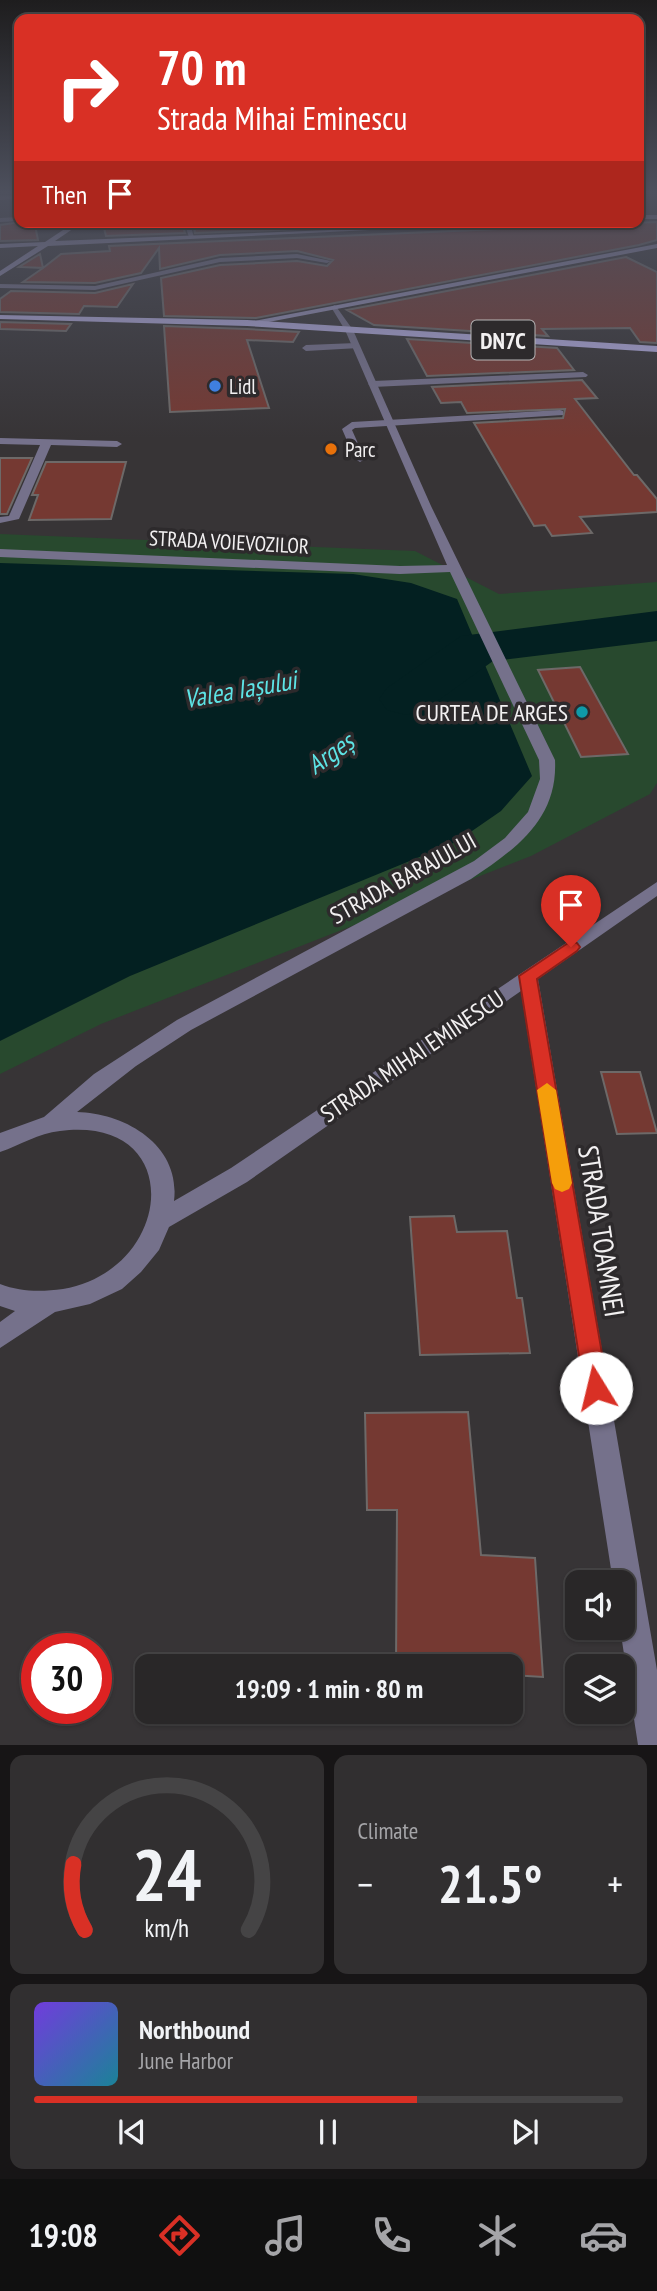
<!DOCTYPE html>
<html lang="en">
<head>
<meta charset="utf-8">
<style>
  body { margin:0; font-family:"PT Sans Narrow",sans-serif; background:#312f30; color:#f1f3f6; height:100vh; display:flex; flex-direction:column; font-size:26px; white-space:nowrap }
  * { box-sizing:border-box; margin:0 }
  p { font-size:23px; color:#a5a5a8 }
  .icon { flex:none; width:38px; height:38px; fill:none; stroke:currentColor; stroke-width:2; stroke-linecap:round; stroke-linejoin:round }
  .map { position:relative; height:1745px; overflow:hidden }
  .drawer { display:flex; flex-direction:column; gap:10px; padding:10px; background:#171516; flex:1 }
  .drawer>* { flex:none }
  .hud { position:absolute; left:14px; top:14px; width:630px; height:214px; border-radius:14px; box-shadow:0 2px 5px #0004,0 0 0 2px #454445; background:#d93025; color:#fff; overflow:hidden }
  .controls { position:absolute; left:565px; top:1570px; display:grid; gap:14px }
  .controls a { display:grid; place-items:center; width:70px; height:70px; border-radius:14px; background:#292728; box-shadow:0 2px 5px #0004,0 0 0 2px #454445; font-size:35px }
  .speed { position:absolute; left:21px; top:1633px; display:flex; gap:14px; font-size:35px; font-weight:700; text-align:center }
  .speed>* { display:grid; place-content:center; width:91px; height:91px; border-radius:50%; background:#292728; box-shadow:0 2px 5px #0004,0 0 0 2px #454445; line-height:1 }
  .speed .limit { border:10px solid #d22; background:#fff; color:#111 }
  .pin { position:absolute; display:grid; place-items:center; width:60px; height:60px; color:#fff; margin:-72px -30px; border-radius:50% 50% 50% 0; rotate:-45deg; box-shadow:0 0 7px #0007 }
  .pin .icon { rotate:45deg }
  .me { position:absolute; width:77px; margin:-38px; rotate:351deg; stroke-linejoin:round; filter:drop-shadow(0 0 5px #0008) }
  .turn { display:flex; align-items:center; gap:24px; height:147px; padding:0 28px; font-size:32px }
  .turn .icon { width:91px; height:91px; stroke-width:2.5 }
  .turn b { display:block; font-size:49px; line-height:60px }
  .then { display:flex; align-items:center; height:66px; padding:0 28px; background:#0003; gap:14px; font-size:26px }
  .big { font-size:52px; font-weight:700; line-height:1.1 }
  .drawer .tile { flex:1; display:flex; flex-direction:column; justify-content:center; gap:10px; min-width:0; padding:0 24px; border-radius:14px; background:#312f30 }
  .drawer .dial { align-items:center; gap:0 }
  .dial svg { height:182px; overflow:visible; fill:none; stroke:#454445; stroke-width:7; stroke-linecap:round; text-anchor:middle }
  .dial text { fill:#f1f3f6; stroke:none }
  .song { display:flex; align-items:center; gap:21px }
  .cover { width:84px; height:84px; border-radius:10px; background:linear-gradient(135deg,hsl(260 70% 55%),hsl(190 70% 35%)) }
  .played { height:7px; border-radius:4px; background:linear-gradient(90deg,#d93025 65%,#454445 65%) }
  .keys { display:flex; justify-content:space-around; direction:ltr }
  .heat { display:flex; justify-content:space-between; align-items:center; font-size:38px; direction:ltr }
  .drawer .tiles { flex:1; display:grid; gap:10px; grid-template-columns:1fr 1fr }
  .tile:last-child { grid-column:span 2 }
  .trip { position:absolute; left:135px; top:1654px; width:388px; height:70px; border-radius:14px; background:#292728; box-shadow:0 2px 5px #0004,0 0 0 2px #454445; font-weight:700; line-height:70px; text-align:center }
  .menu { display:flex; height:112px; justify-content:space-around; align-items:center; background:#101010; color:#a5a5a8 }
  .menu .icon { width:49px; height:49px }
  .menu .on { color:#d93025 }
  .menu b { font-size:32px; color:#f1f3f6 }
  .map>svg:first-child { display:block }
  .green { fill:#28492e }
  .water { fill:#032021 }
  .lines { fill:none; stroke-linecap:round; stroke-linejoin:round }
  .river { fill:#032021; fill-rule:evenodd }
  .building { fill:#753932; stroke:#6d6968; stroke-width:2 }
  .path { stroke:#807d7f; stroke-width:2; stroke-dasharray:1 2; stroke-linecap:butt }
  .lane { fill:#75718b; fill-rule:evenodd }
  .street { fill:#75718b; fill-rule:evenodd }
  .secondary { fill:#9893bb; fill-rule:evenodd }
  .primary { fill:#b3acdf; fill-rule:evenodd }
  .route { fill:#d93025; stroke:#8d1f18; stroke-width:2 }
  .slow { fill:#f59e0b }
  .shop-dot { fill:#3f7fe0; stroke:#2d2a2c; stroke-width:2.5 }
  .food-dot { fill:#e8710a; stroke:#2d2a2c; stroke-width:2.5 }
  .culture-dot { fill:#0f9aa8; stroke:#2d2a2c; stroke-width:2.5 }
  .labels { text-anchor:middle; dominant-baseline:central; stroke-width:7; stroke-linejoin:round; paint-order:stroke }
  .far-poi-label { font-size:21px; fill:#f2f0f1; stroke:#2d2a2c; text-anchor:start }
  .far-street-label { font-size:21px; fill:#f2f0f1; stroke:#2d2a2c }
  .shield { fill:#2d2a2c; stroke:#b7b5b6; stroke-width:2 }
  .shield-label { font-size:23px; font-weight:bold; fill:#f2f0f1 }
  .poi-label { font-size:24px; fill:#f2f0f1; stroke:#2d2a2c; text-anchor:end }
  .street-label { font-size:24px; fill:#f2f0f1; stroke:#2d2a2c }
  .water-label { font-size:26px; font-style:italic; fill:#5de4e6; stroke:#2d2a2c }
  .near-street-label { font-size:28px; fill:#f2f0f1; stroke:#2d2a2c }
</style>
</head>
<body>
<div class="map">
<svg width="657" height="1745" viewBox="0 0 657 1745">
  <rect width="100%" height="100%" fill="#373436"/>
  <path class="green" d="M0,534l415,17 84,43 158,-12v201l-7,11 -119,62 -430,168 -101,50z"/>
  <path class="water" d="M0,563l353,11 58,9 46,16 75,177 -31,35 -45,31 -326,134 -130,65z"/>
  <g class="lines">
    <path class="river" d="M657,611v30l-164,20 -68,49 -19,5 -19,-5 -8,-11 8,-11 74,-52z"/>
  </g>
  <path class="building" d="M21,222l14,3 3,15 -38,1v-16z
    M107,222h75l3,11 -79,3 -2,-8 4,-1z
    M193,222h155v5l-153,6z
    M657,222v18l-18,5 -383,73 -92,-2 -3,-38 59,-13 77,-4 30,5 6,-6 -36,-9 -77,4 -60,14 -1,-21 -18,25 -46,10 -72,-1 20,-14 -24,-1 21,-13 3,14 18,-14 49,-3 -1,-5z
    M626,257l31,15v71l-17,-1 -10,-14 -88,1 6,7 -174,-11 -27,-15z
    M133,284l-16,23 -33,-1 -5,8 -79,-2v-13l11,-8 84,2z
    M0,322l71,2 -5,7 -66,-2z
    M164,326l83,3 52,3 -6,10 -46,-2 22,68 -99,4z
    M407,339l150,9 17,22 -147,6z
    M582,380l15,18 -22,1 59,76h3l20,24v13l-77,5 12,16 -40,3 -7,-11 -11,1 -60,-103 89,-5 2,-9 -98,4 -6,-11 -20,1 -9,-16z
    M0,458h32l-25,56h-7z
    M46,462h80l-15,57 -82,1 9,-25h-6z
    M580,667l48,87 -47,3 -43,-87z
    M601,1072h39l17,61 -40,1z
    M454,1216l3,16 50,-1 10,67h5l8,55 -110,2 -10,-138z
    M468,1412l13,143 54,3 8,119 -32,-2v-9h-115l1,-156h-30l-2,-97z"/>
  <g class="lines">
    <path class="path" d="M549,224l46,-2"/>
    <path class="lane" d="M184,222h6l4,16 -5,-1z
      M356,343l3,5 -53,3 -4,-3 4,-3z
      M583,372l5,3 -2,2 -213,10 -5,-3 5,-3z
      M560,410l3,1v4l-208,13 -3,2 13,29 -5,3 -5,-3 -13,-30 10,-7z
      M0,438l117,3 5,3 -5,3 -66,-2 -32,74 -19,4v-6l9,-1 31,-71 -40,-1z"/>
    <path class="street" d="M19,195v4l-19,1v-4z
      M19,217v4l-19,1v-4z
      M297,254l34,7 -4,2 -30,-5 -77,4 -125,28 -95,-2v-4l95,2 125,-28z
      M335,305l18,25 78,176 124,254c3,59 -39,89 -84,119l-280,151 -55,36 -59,46c48,1 104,33 97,89l57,-33 426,-286v14l-119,83 119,691v75h-19l-18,-117h3v-46h-10l-92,-591 -274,191 -78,45 -10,23 -18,22 -19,17 -32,15 -35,8 -55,36v-26l15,-11 -15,-5v-22c21,8 41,8 63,5 111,-19 125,-174 -3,-158 -22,2 -39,14 -60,21v-19l44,-16 50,-43 83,-54 297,-159 31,-23 23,-26 12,-33 -1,-19 -89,-188 -50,2 -400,-17v-8l400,17 47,-1 -102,-235 -14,-23z"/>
    <path class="secondary" d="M639,215h18v4h-18z
      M75,222h8l-28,19 477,-19 -484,24 -48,30v-5l38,-25 -38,2v-4l45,-2z
      M657,244v4l-410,78 -4,-3z"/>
    <path class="primary" d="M0,315l247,5 410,26v6l-410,-26 -247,-7z"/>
  </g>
  <linearGradient id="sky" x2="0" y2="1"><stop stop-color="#1e1d1e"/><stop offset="0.44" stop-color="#4d505d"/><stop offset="1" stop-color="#4d505d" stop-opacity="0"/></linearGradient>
  <rect width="657" height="438" fill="url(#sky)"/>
  <path class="route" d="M571,941l6,2 3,4 -3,4 -40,28 71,409 -4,8 -8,4 -9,-4 -3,-8 -65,-412z"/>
  <path class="slow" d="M547,1083l9,7 16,93 -3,6 -7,3 -7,-3 -3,-6 -15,-93z"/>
  <circle class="shop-dot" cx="215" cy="386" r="7"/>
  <circle class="food-dot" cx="331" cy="449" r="7"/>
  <circle class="culture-dot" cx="582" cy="712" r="7"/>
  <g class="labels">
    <g class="far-poi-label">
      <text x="229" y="386">Lidl</text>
      <text x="345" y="449">Parc</text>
    </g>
    <g class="far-street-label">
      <text transform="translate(229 542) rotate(3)">STRADA VOIEVOZILOR</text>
    </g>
    <rect class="shield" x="471.5" y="320.5" width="63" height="39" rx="5"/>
    <g class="shield-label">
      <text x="503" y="340">DN7C</text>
    </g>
    <g class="poi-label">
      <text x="568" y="712">CURTEA DE ARGES</text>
    </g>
    <g class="street-label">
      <text transform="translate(403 878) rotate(-29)">STRADA BARAJULUI</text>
      <text transform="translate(412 1056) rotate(-34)">STRADA MIHAI EMINESCU</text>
    </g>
    <g class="water-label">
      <text transform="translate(240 689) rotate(-10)">Valea Iașului</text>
      <text transform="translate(330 753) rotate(-35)">Argeș</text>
    </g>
    <g class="near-street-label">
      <text transform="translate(602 1231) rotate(81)">STRADA TOAMNEI</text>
    </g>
  </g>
</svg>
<div class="controls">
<a><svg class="icon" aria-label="sound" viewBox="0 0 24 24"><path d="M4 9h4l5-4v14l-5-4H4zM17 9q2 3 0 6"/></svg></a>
<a><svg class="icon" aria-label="layers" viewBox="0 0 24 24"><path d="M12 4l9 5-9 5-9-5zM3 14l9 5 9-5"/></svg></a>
</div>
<div class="speed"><div class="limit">30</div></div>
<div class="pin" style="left:571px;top:947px;background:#d93025"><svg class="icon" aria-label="arrive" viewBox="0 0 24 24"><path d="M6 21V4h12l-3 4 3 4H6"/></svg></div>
<svg class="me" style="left:596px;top:1388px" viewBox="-20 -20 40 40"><circle r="19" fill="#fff"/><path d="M0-13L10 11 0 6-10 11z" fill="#d93025"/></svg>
<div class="trip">19:09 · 1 min · 80 m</div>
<div class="hud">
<div class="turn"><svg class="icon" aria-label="right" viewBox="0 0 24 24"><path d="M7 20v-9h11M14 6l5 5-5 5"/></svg><div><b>70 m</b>Strada Mihai Eminescu</div></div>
<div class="then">Then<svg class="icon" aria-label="arrive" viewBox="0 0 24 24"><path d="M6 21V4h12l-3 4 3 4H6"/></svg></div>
</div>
</div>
<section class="drawer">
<div class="tiles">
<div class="tile dial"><svg viewBox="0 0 100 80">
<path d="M14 69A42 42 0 1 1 86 69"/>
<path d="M14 69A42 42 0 0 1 9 40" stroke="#d93025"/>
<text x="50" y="56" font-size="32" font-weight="700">24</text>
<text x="50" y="72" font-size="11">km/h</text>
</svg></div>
<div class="tile"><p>Climate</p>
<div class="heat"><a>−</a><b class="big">21.5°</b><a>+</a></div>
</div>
<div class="tile">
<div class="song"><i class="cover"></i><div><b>Northbound</b><p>June Harbor</p></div></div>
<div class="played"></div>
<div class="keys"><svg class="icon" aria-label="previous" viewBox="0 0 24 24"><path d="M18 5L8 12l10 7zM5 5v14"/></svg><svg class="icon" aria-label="pause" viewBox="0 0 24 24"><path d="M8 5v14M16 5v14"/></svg><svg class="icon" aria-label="next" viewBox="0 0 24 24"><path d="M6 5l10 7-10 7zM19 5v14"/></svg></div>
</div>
</div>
</section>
<nav class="menu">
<b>19:08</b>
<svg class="icon on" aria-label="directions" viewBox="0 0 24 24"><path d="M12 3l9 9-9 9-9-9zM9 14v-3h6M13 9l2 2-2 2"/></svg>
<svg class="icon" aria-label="music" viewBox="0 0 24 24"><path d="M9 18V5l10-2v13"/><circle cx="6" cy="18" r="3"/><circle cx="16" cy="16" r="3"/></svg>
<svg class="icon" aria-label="phone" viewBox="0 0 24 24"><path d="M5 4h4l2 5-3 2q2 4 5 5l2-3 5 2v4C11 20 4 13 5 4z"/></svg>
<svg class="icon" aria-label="climate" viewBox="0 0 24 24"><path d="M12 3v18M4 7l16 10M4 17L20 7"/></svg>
<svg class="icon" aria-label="car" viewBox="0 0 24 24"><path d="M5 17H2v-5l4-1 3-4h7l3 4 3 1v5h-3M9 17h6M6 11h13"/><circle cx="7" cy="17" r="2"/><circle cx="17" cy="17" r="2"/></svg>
</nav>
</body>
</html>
